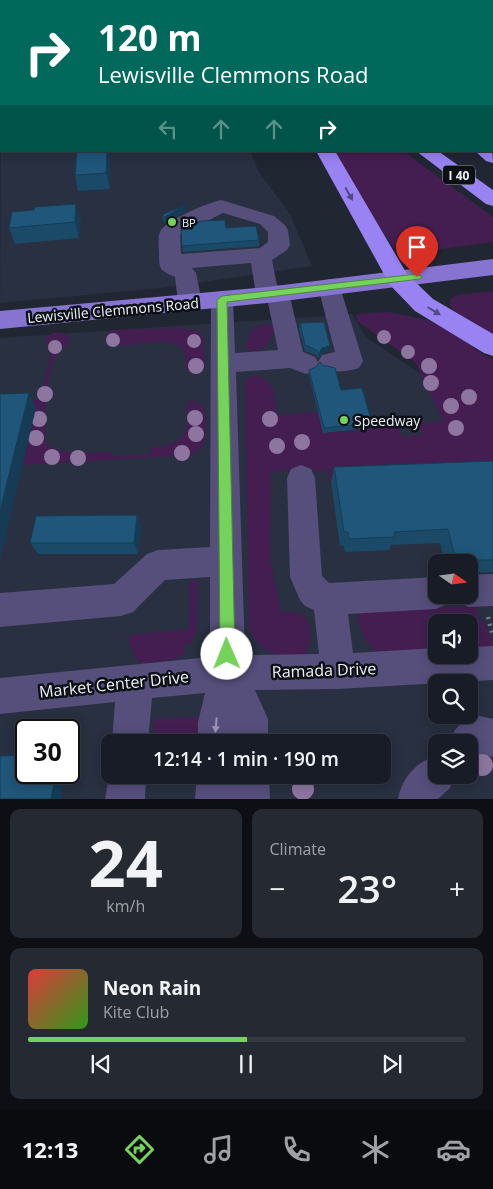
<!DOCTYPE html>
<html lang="en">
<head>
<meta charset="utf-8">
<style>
  body { margin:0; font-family:"Open Sans",sans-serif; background:#252932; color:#f1f3f6; height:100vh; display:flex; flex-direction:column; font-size:19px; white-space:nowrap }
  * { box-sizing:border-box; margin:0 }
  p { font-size:16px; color:#9fa1a7 }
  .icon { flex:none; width:28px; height:28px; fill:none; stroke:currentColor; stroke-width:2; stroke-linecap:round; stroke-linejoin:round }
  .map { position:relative; height:799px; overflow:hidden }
  .sheet { display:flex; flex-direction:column; gap:10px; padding:10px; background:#0d0f15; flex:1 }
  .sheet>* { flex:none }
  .hud { position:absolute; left:0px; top:0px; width:494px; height:152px; box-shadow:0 2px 12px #0003,0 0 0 1px #363a43; background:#00695c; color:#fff; overflow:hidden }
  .needle { width:32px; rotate:104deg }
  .fabs { position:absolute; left:428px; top:554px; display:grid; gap:10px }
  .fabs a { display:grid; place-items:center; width:50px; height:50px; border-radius:10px; background:#181c26; box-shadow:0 2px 12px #0003,0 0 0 1px #363a43; font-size:25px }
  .speed { position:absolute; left:15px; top:719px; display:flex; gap:10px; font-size:25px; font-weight:700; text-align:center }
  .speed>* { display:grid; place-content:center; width:65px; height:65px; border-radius:50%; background:#181c26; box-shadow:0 2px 12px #0003,0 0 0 1px #363a43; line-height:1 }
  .speed .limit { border:2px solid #111; border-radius:8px; background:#fff; color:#111 }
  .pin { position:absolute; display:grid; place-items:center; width:42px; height:42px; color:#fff; margin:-51px -21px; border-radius:50% 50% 50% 0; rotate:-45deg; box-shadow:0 0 5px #0007 }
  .pin .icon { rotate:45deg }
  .me { position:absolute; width:55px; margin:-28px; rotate:359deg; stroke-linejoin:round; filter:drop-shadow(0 0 4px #0008) }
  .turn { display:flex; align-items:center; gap:18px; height:105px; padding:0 15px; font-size:22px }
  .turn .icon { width:65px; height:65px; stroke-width:2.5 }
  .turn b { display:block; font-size:35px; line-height:42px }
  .lanes { display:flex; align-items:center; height:48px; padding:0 15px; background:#0003; justify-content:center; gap:25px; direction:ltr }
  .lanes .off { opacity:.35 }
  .big { font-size:38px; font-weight:600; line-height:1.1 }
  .sheet .widget { flex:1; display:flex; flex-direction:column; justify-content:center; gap:8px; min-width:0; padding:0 18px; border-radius:10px; background:#252932 }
  .sheet .dial { align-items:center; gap:0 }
  .dial b { font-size:65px; line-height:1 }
  .song { display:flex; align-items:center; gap:15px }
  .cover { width:60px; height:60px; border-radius:8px; background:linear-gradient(135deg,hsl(0 70% 55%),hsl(110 70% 35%)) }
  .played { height:5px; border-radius:2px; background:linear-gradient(90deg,#75d25a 50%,#363a43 50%) }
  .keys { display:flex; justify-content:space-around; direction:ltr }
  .heat { display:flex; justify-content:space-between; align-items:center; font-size:28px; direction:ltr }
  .sheet .tiles { flex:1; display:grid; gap:10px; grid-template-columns:1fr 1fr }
  .widget:last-child { grid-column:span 2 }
  .trip { position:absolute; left:101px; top:734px; width:290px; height:50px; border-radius:10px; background:#181c26; box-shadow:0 2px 12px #0003,0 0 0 1px #363a43; font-weight:600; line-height:50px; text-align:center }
  .tabs { display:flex; height:80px; justify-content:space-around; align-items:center; background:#0a0b0f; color:#9fa1a7 }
  .tabs .icon { width:35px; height:35px }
  .tabs .on { color:#75d25a }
  .tabs b { font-size:22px; color:#f1f3f6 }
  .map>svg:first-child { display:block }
  .built { fill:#283041; fill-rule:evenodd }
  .green { fill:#441e51 }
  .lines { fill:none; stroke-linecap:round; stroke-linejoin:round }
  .path-far1 { stroke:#757a85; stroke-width:2; stroke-dasharray:0.5 2; stroke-linecap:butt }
  .path { stroke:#757a85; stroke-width:4.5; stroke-dasharray:2 5; stroke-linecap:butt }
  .minor { fill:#564e7b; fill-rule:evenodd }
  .major { fill:#8674d0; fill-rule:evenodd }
  .highway { fill:#9982f2; fill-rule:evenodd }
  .tree { fill:#8d75a0 }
  .wall { fill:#1b4a68 }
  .shaded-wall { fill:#163c55 }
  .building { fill:#1f5679; stroke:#163c55 }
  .oneway { fill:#524883 }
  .oneway2 { fill:#9a97b4 }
  .route { fill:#75d25a; stroke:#4c883a }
  .poi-dot { fill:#75d25a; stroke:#0c0f14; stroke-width:2 }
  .labels { text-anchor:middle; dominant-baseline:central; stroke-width:5; stroke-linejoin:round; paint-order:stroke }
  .far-poi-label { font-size:11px; fill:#edf1fa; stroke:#0c0f14; text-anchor:start }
  .shield { fill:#0c0f14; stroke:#aaadb5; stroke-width:1 }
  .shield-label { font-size:12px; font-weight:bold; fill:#edf1fa }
  .street-label { font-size:14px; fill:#edf1fa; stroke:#0c0f14 }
  .poi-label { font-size:14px; fill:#edf1fa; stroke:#0c0f14; text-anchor:start }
  .near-street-label { font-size:16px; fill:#edf1fa; stroke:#0c0f14 }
</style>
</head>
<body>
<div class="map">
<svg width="493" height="799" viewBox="0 0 493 799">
  <rect width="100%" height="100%" fill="#202632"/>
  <path class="built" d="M1,114v37h249l9,21 31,42 22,52 -151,22 -161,15z
    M352,314l14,23 127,86v376h-493v-461zM436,562h33v33h-33zM436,622h33v33h-33zM436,682h33v33h-33zM26,730h43v42h-43zM110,742h272v33h-272zM436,742h33v33h-33z"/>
  <path class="green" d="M333,151h70l90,66v25l-88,12c-11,-1 -13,-12 -21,-20z
    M493,291v44l-37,-23 -6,-6 1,-7 6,-4z
    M388,312l40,8 47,25 -2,3 20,12v115l-164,7 -1,-12 -16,1 -2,-4 -39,5 -1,87 11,53h11l12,3c10,14 7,27 0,43 -26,-2 -43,-3 -55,-29l-4,-248 9,-6c23,7 20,19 23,40l41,-3 5,21 75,-7 4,11 20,-2 -4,-11 25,-3 -27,-58 -59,-42 -1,-6 2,-1z
    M268,324l4,2 2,4c-3,14 -14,25 -28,19 1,-16 5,-23 22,-25z
    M179,328l17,2 7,6 2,31 -4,5 -6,1 -8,-4c-2,-6 0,-16 -6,-22 -15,-15 -61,8 -76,-7l1,-5 7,-5z
    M52,333h11l7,6v3c-7,6 -14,11 -17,20 -5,10 -13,77 -5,83 12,10 49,8 64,7v4l38,-1 1,-7c17,-2 37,-5 36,-28 0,-7 -2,-13 2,-19 22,-4 18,32 14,45l-10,9 -170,10 13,-57 -11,-7 15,-1 10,-45 -4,-16z
    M194,579l4,2 -2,53 -4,8 -8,4v4l3,1c-3,3 -6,6 -10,7 -6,2 -35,8 -39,3 -5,-5 -9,-19 -9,-26l60,-6 1,-46z
    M476,606l4,15h5l6,20 -1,7 -21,1v-27h-33v29l-58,3 -12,-13 -9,-22 2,-5 7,-3z
    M201,717l3,21 -3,4h-15l-2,-9 -8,1v8h-2v-9h-19l-2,-14z"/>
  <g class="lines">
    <path class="path-far1" d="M484,0l2,1"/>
    <path class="path" d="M488,617l5,20"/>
    <path class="minor" d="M386,0h17l1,1h-17z
      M492,27h1v8h-1z
      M1,69v14l-1,1v-14z
      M221,200l53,16 11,9 3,5 2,15 -3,5 -15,10 5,25 9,2 3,6 14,59 12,5 4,7 -4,7 -9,3 -16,-6 -54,4 9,283 74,-1 -5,-44 -9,-4 -5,-6 -10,-23 -3,-99 4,-9 10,-4 10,4 4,9 7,98 7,7 107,-6v18h15l-4,9 -11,5 -88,5 5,39 83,-5v7h33v-8l24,-1v34l-155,9 -83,1 13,29v23h-70v-20l7,-29 -53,5 -4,44h-36l3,-40 -115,12v-36l210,-21v-80l-45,3 -32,32 -12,4 -121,11v-34l114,-9 33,-30 11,-4 52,-3 1,-248 3,-6 8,-2 8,2 3,6 2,54 43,-3 -10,-47 -9,-2 -3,-6 -5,-32 -59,5 4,5 6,29 -4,6 -8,2 -8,-2 -4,-6 -3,-25c-15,-7 -16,-7 -16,-23 0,-7 -2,-18 2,-24 8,-11 46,-27 60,-30zM223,213l37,11 8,8v10l-8,6 -79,6 -1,-19z
      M329,279l8,3 3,5 23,74 -4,7c-12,4 -25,5 -37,1l-4,-7 4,-7 13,-3 -17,-65 3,-5z
      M493,574v32l-24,1 -11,-5 -4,-7h15v-20z
      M476,715l17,4v38l-11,-3 -13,6v-18h-20c6,-15 12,-20 27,-27z
      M436,755v20h19l-5,13 -12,11h-40c4,-22 18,-36 38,-44z
      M110,770v5h36l-1,24h-40z
      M197,775h72l1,24h-75z"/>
    <path class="major" d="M493,259v16l-226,28 -267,26v-18l267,-24z"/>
    <path class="highway" d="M206,0h15l1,1h-15z
      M274,0h16l1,1h-16z
      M492,76h1v10h-1z
      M492,148l1,15 -7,-2 -11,-10h17z
      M316,151h19l72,123 26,25 60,35v22l-9,-3 -69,-42 -25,-26z
      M416,151h22l55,39v16l-7,-2z"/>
  </g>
  <g class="tree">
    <circle cx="384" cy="337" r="7"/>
    <circle cx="113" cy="340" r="7"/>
    <circle cx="194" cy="341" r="7"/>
    <circle cx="55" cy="347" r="7"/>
    <circle cx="408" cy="352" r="7"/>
    <circle cx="196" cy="366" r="8"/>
    <circle cx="429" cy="366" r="8"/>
    <circle cx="431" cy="383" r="8"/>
    <circle cx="45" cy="394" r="8"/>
    <circle cx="469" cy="397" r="8"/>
    <circle cx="451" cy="406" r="8"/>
    <circle cx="195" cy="418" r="8"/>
    <circle cx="39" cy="419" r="8"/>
    <circle cx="270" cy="419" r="8"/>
    <circle cx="456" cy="428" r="8"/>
    <circle cx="196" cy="434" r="8"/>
    <circle cx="36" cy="438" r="8"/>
    <circle cx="302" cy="442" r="8"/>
    <circle cx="277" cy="446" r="8"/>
    <circle cx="182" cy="453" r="8"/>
    <circle cx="52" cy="457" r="8"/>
    <circle cx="78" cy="458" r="8"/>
    <circle cx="482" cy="765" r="11"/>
    <circle cx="303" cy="789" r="11"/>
  </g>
  <path class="wall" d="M110,160v29l-32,2 -3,-16z
    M34,210l47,10 -2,18 -64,6 -6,-16z
    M186,211l-20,12 -3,-3 -1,-5z
    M226,228l33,12v6l-76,6 -2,-22z
    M300,323l29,28 -7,2 -4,5 -2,-3 -11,-4 -6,-22z
    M309,370l32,20 31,33 -2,5 -47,5 -14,-58z
    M493,461v111l-21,1 -3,4v-15h-24l-5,-19 -49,2 -2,5 -44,2 -2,-7 -3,1 -9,-64 3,-15z
    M137,515l4,13 -3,26h-100l-8,-11z"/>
  <path class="shaded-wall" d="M107,151h1l2,9v29l-4,-16z
    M76,204l5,16 -2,18 -4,-16z
    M185,205l1,6 -20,12 -1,-6z
    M330,346l-1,5 -7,2 -4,5 1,-5 3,-5z
    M29,393l7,15 -36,152v-49z
    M137,515l4,13 -3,26 -4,-11z
    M56,772h9l-4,27h-10z"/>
  <path class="building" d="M77,151h30l-1,22 -31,2z
    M76,204l-1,18 -66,6 3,-16 22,-2 1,-3z
    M185,205l-20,12 -3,-2z
    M225,220l1,8 30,-2 3,14 -77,6 -1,-16 20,-9z
    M324,322l6,24 -8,2 -3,5 -3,-3 -11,-5 -5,-22z
    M320,362l2,3 13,3 6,22 21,-2 10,35 -48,5 -15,-58 7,-3z
    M29,393l-29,118v-117z
    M493,461v99h-14l-2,7h-8v-5h-13l-8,-33 -54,3 1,5 -46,2 -1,-7h-4l-10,-65z
    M137,515l-3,28h-104l6,-27z
    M26,755v17h30l-5,27h-51v-43z"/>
  <defs><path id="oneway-solid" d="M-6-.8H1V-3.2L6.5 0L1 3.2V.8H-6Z" transform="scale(1.25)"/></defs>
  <g class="oneway">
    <use href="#oneway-solid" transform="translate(349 194) rotate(61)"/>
    <use href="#oneway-solid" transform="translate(434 311) rotate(31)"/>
  </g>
  <use class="oneway2" href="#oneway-solid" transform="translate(216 725) rotate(95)"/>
  <path class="route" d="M417,274l5,3 -2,2 -193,23 8,352 -2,5 -6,3 -5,-3 -2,-5 -3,-354 5,-4z"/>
  <g class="poi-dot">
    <circle cx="172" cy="222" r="5"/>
    <circle cx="344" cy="420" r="5"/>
  </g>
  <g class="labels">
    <g class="far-poi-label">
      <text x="182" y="222">BP</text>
    </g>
    <rect class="shield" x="443" y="165.5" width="32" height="19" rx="4"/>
    <g class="shield-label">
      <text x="459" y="175">I 40</text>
    </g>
    <g class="street-label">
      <text transform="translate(113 310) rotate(-5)">Lewisville Clemmons Road</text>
    </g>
    <g class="poi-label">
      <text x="354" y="420">Speedway</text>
    </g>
    <g class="near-street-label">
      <text transform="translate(324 670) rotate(-2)">Ramada Drive</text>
      <text transform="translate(114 684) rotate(-6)">Market Center Drive</text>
    </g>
  </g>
</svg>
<div class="fabs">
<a><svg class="needle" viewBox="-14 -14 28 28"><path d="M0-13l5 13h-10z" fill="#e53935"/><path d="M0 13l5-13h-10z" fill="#9fa1a7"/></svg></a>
<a><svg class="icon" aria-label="sound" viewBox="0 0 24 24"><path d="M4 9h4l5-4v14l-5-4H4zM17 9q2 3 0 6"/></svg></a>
<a><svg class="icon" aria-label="search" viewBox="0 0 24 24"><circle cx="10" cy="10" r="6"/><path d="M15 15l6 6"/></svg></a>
<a><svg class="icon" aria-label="layers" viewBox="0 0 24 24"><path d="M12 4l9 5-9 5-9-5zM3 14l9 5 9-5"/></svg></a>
</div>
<div class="speed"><div class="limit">30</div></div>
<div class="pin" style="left:417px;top:277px;background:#d93025"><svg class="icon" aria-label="arrive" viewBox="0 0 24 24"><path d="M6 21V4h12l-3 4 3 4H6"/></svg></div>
<svg class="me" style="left:227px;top:654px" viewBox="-20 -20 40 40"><circle r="19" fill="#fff"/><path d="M0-13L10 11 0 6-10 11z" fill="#75d25a"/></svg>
<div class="trip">12:14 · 1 min · 190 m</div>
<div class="hud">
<div class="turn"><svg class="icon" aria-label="right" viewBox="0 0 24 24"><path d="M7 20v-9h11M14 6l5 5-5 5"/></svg><div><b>120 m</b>Lewisville Clemmons Road</div></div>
<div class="lanes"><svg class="icon off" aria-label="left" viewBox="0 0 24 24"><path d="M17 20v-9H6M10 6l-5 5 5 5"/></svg><svg class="icon off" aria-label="ahead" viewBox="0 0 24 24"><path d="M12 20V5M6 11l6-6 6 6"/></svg><svg class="icon off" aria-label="ahead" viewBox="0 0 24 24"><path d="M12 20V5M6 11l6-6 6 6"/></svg><svg class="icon" aria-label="right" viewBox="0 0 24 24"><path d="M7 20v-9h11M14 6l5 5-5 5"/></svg></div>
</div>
</div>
<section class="sheet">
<div class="tiles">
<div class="widget dial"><b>24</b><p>km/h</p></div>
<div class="widget"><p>Climate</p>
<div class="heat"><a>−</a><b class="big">23°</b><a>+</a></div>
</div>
<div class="widget">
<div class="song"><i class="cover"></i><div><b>Neon Rain</b><p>Kite Club</p></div></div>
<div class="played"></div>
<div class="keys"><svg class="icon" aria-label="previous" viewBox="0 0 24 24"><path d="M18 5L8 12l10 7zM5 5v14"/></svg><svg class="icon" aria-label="pause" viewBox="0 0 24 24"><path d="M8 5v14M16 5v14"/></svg><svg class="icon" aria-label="next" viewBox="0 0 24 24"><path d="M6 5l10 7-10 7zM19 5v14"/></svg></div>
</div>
</div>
</section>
<nav class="tabs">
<b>12:13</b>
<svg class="icon on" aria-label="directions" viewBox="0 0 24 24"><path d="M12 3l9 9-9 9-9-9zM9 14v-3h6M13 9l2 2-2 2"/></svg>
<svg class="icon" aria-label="music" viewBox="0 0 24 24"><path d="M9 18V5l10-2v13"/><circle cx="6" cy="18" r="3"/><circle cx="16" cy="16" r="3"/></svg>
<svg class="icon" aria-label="phone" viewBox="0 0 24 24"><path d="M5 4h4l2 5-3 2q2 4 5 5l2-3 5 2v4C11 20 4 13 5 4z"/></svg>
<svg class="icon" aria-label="climate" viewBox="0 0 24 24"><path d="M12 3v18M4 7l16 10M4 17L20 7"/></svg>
<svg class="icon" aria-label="car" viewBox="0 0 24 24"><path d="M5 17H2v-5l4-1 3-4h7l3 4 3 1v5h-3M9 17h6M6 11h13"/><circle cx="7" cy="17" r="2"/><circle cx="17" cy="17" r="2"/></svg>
</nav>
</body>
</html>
